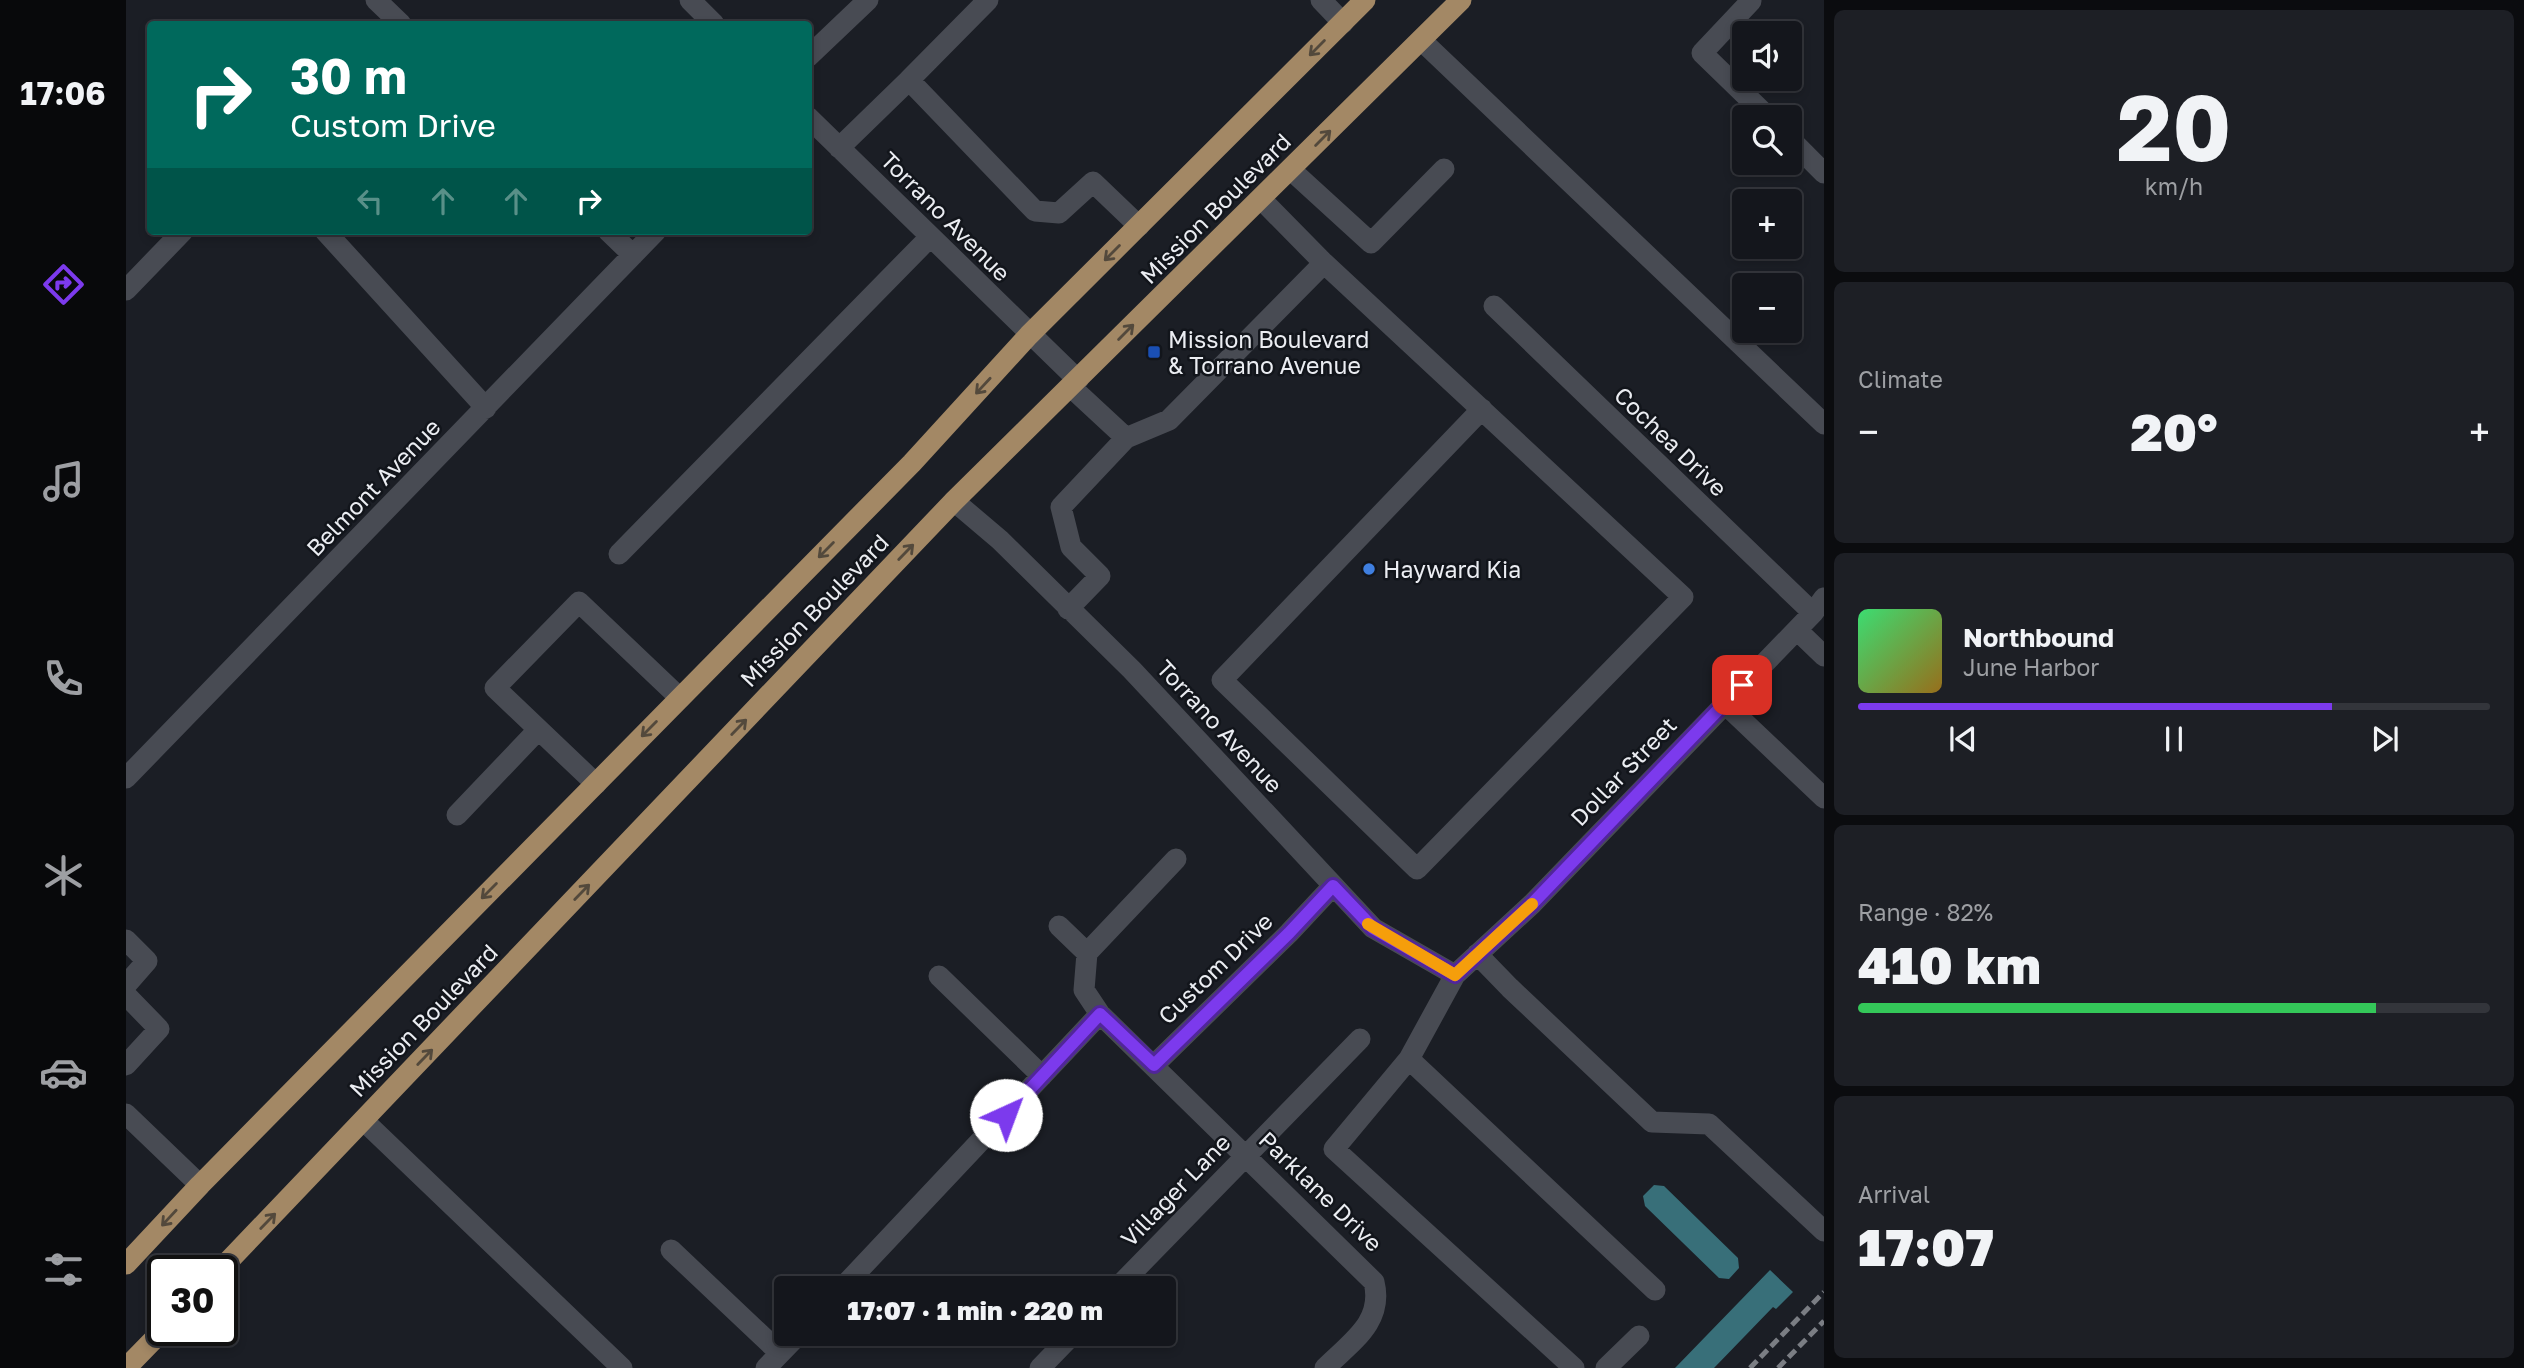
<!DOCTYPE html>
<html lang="en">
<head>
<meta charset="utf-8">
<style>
  body { margin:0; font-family:"Golos Text",sans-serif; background:#1d1f25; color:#f1f3f6; height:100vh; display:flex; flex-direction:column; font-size:26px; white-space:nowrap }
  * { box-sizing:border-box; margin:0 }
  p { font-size:23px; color:#9d9fa3 }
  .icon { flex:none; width:38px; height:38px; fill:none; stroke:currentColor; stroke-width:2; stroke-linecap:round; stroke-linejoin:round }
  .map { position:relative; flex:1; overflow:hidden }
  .sheet { display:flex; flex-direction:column; gap:10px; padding:10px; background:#0b0c0f; width:700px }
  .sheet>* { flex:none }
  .top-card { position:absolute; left:21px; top:21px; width:665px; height:214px; border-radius:7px; box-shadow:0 4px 10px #0003,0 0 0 2px #33353b; background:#00695c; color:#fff; overflow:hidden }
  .buttons { position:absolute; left:1606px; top:21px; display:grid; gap:14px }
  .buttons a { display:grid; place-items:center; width:70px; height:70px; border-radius:7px; background:#14161c; box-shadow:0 4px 10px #0003,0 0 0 2px #33353b; font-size:35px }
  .speed { position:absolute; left:21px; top:1255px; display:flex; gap:14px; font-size:35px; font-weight:700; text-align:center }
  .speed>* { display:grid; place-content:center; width:91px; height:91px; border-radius:50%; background:#14161c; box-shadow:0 4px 10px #0003,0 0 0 2px #33353b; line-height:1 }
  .speed .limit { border:4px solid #111; border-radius:10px; background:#fff; color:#111 }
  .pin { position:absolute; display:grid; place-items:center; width:60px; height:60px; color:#fff; margin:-30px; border-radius:14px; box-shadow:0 4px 10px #0006 }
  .me { position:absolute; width:77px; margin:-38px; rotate:43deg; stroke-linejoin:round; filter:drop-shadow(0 0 5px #0008) }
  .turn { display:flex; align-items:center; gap:24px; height:147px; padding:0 28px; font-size:32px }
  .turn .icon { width:91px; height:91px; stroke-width:2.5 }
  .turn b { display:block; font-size:49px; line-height:60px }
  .lanes { display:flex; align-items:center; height:66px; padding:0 28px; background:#0003; justify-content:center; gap:35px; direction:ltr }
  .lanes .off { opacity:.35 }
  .big { font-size:52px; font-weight:800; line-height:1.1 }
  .sheet .tile { flex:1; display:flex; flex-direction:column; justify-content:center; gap:10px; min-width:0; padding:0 24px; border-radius:10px; background:#1d1f25 }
  .sheet .dial { align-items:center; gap:0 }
  .dial b { font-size:91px; line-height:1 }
  .song { display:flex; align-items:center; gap:21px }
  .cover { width:84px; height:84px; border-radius:10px; background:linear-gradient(135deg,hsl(140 70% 55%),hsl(40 70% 35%)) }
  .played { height:7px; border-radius:4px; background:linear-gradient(90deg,#7c3aed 75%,#33353b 75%) }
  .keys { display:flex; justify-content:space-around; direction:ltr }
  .heat { display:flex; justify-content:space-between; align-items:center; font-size:38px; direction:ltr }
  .charge { height:10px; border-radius:5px; background:linear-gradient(90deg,#34c759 82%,#33353b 0) }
  .trip { position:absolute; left:648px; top:1276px; width:402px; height:70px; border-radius:7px; background:#14161c; box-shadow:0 4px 10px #0003,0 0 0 2px #33353b; font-weight:800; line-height:70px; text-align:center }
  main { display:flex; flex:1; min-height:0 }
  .tab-bar { display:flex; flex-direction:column; width:126px; justify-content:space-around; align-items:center; background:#08090b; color:#9d9fa3 }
  .tab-bar .icon { width:49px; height:49px }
  .tab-bar .current { color:#7c3aed }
  .tab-bar b { font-size:32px; color:#f1f3f6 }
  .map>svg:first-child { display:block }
  .water { fill:#386f79 }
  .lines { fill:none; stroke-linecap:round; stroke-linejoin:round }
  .minor { stroke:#484b53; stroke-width:21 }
  .major { stroke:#a38865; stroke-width:21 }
  .rail { stroke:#7b7e84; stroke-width:5; stroke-dasharray:10 5; stroke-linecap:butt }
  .oneway { stroke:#53493c }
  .route-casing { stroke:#51269a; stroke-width:18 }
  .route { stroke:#7c3aed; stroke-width:12 }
  .slow { stroke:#f59e0b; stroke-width:12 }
  .transit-dot { fill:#1a4fb4; stroke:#12151b; stroke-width:2.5 }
  .shop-dot { fill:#3f7fe0; stroke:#12151b; stroke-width:2.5 }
  .labels { text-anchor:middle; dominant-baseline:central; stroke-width:5; stroke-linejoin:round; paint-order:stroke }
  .street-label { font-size:23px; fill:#ebedf2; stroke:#12151b }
  .poi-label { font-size:23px; fill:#ebedf2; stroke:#12151b; text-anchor:start }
</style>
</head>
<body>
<main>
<nav class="tab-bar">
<b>17:06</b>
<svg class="icon current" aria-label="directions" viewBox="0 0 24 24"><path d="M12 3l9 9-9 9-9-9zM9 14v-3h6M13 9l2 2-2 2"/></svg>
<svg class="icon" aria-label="music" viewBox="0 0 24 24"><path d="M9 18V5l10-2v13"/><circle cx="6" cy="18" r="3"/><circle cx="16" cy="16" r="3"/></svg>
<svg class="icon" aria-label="phone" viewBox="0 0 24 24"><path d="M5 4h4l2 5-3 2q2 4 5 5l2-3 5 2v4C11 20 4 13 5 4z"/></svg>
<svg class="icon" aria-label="climate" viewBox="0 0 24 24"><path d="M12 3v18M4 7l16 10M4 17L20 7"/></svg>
<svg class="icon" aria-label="car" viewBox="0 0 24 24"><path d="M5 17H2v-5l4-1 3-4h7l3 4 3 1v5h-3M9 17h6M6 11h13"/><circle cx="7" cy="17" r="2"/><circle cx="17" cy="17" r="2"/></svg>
<svg class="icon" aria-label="filters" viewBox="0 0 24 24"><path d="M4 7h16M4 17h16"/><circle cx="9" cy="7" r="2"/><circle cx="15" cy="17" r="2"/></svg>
</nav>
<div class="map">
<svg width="1698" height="1368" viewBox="0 0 1698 1368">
  <rect width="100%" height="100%" fill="#1b1e25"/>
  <path class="water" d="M1528,1185l10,1 74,72 1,10 -10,11 -10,-1 -74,-72 -2,-10z
    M1644,1270l23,22 -17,17 -3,-2 -59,61h-39z"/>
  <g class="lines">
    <path class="minor" d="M250,0l25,24
      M564,0l24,24
      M1195,0l22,23
      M1624,0l1,1 -49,52 66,64
      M1295,40l403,384
      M682,57l60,-57
      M783,80l79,-80
      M682,117l270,263
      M1664,139l34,34
      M713,148l70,-68 126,131 24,2 34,-31 46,44
      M1165,170l80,73 73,-74
      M199,231l161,177
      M482,231l25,24
      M1198,263l359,334 -266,272 -195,-189 260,-271
      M0,290l57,-59
      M1368,306l319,307
      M1000,438l43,-18 155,-157 -63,-64
      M828,501l46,39 132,130 241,258 82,47
      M493,554l311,-317
      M942,609l32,-33 -29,-29 -10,-40 65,-69 -55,-51
      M1671,630l27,26
      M1598,703l100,95
      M0,778l530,-547
      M470,784l-101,-96 84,-86 101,96
      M331,815l81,-85
      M1050,859l-89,94 -3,37 16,24 274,268c10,40 -23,60 -49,86
      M933,926l28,27
      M0,940l21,21 -21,24
      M1351,954l33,34 142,134 57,2 115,107
      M813,976l103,100
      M0,995l33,34 -33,36
      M1283,1059l-75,90 240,219
      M1028,1065l135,-132 44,-47
      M0,1114l74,71
      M238,1121l258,247
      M545,1250l109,103
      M716,1288l258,-274
      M991,1288l243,-249
      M1529,1290l-246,-231 46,-84 77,-71 281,-291 11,-15
      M640,1368l33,-34
      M914,1368l33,-34
      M1480,1368l33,-32"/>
    <path class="major" d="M0,1264l74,-79 712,-722 117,-128 336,-335
      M94,1270l734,-769 507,-501
      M0,1368l37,-38"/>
    <path class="rail" d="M1624,1368l74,-76
      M1652,1368l46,-47"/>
  </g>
  <defs><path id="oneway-shaft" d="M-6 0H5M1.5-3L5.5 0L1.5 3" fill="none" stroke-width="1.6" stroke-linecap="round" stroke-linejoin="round" transform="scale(1.75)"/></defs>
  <g class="oneway">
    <use href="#oneway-shaft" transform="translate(1191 48) rotate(135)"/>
    <use href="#oneway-shaft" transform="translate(1197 138) rotate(-45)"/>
    <use href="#oneway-shaft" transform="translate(986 253) rotate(135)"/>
    <use href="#oneway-shaft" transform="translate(1000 332) rotate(-45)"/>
    <use href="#oneway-shaft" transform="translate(857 386) rotate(133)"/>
    <use href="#oneway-shaft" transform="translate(700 550) rotate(135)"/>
    <use href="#oneway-shaft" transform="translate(780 552) rotate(-46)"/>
    <use href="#oneway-shaft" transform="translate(613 727) rotate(-46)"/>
    <use href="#oneway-shaft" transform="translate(523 729) rotate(135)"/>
    <use href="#oneway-shaft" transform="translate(363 891) rotate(135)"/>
    <use href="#oneway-shaft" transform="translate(456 892) rotate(-46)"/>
    <use href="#oneway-shaft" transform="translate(299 1057) rotate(-46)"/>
    <use href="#oneway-shaft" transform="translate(43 1218) rotate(133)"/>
    <use href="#oneway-shaft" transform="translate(142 1221) rotate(-46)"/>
  </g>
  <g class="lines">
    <defs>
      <path id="route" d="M880,1115l94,-101 54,51 135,-132 44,-47 40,42 82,47 77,-71 210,-219"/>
    </defs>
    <use href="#route" class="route-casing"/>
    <use href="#route" class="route"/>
    <path class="slow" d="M1242,924l87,51 77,-71"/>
  </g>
  <rect class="transit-dot" x="1021" y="345" width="14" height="14" rx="3.5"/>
  <circle class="shop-dot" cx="1243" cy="569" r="7"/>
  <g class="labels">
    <g class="street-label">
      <text transform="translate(1089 208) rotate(-45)">Mission Boulevard</text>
      <text transform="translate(820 216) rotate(45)">Torrano Avenue</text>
      <text transform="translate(1545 441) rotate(44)">Cochea Drive</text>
      <text transform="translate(247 487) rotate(-46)">Belmont Avenue</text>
      <text transform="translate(688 610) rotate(-46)">Mission Boulevard</text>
      <text transform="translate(1094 726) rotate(47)">Torrano Avenue</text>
      <text transform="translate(1497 771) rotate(-46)">Dollar Street</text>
      <text transform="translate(1089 968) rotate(-44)">Custom Drive</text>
      <text transform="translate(297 1020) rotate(-46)">Mission Boulevard</text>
      <text transform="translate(1049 1190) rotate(-46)">Villager Lane</text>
      <text transform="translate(1195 1191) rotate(44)">Parklane Drive</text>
    </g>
    <g class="poi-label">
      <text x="1042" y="339">Mission Boulevard<tspan x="1042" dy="26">&amp; Torrano Avenue</tspan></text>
      <text x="1257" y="569">Hayward Kia</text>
    </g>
  </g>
</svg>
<div class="buttons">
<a><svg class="icon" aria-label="sound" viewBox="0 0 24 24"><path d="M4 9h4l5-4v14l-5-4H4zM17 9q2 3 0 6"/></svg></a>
<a><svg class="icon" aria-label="search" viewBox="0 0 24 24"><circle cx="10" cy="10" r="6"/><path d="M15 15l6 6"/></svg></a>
<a>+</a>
<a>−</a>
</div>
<div class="speed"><div class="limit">30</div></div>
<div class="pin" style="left:1616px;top:685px;background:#d93025"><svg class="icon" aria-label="arrive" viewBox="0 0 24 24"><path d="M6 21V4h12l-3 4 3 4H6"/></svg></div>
<svg class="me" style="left:880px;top:1115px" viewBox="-20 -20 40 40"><circle r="19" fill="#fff"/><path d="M0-13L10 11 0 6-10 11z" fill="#7c3aed"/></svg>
<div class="trip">17:07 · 1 min · 220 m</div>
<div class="top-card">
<div class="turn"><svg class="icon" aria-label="right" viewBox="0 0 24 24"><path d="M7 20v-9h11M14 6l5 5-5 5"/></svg><div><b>30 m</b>Custom Drive</div></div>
<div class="lanes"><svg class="icon off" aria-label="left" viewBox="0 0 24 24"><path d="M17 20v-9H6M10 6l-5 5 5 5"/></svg><svg class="icon off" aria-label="ahead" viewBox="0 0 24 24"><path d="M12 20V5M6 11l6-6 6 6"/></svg><svg class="icon off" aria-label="ahead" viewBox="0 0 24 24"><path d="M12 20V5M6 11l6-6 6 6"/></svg><svg class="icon" aria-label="right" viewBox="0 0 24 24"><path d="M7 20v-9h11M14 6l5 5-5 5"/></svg></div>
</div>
</div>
<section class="sheet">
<div class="tile dial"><b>20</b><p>km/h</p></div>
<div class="tile"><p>Climate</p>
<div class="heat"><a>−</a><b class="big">20°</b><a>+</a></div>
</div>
<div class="tile">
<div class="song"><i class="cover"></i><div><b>Northbound</b><p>June Harbor</p></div></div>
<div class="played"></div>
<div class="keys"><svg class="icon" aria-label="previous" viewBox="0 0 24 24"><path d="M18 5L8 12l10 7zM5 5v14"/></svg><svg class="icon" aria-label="pause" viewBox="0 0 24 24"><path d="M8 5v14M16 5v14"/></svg><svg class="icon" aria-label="next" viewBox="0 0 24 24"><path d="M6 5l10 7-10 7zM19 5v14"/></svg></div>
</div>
<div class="tile"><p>Range · 82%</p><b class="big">410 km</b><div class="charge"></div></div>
<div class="tile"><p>Arrival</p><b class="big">17:07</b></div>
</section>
</main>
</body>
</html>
